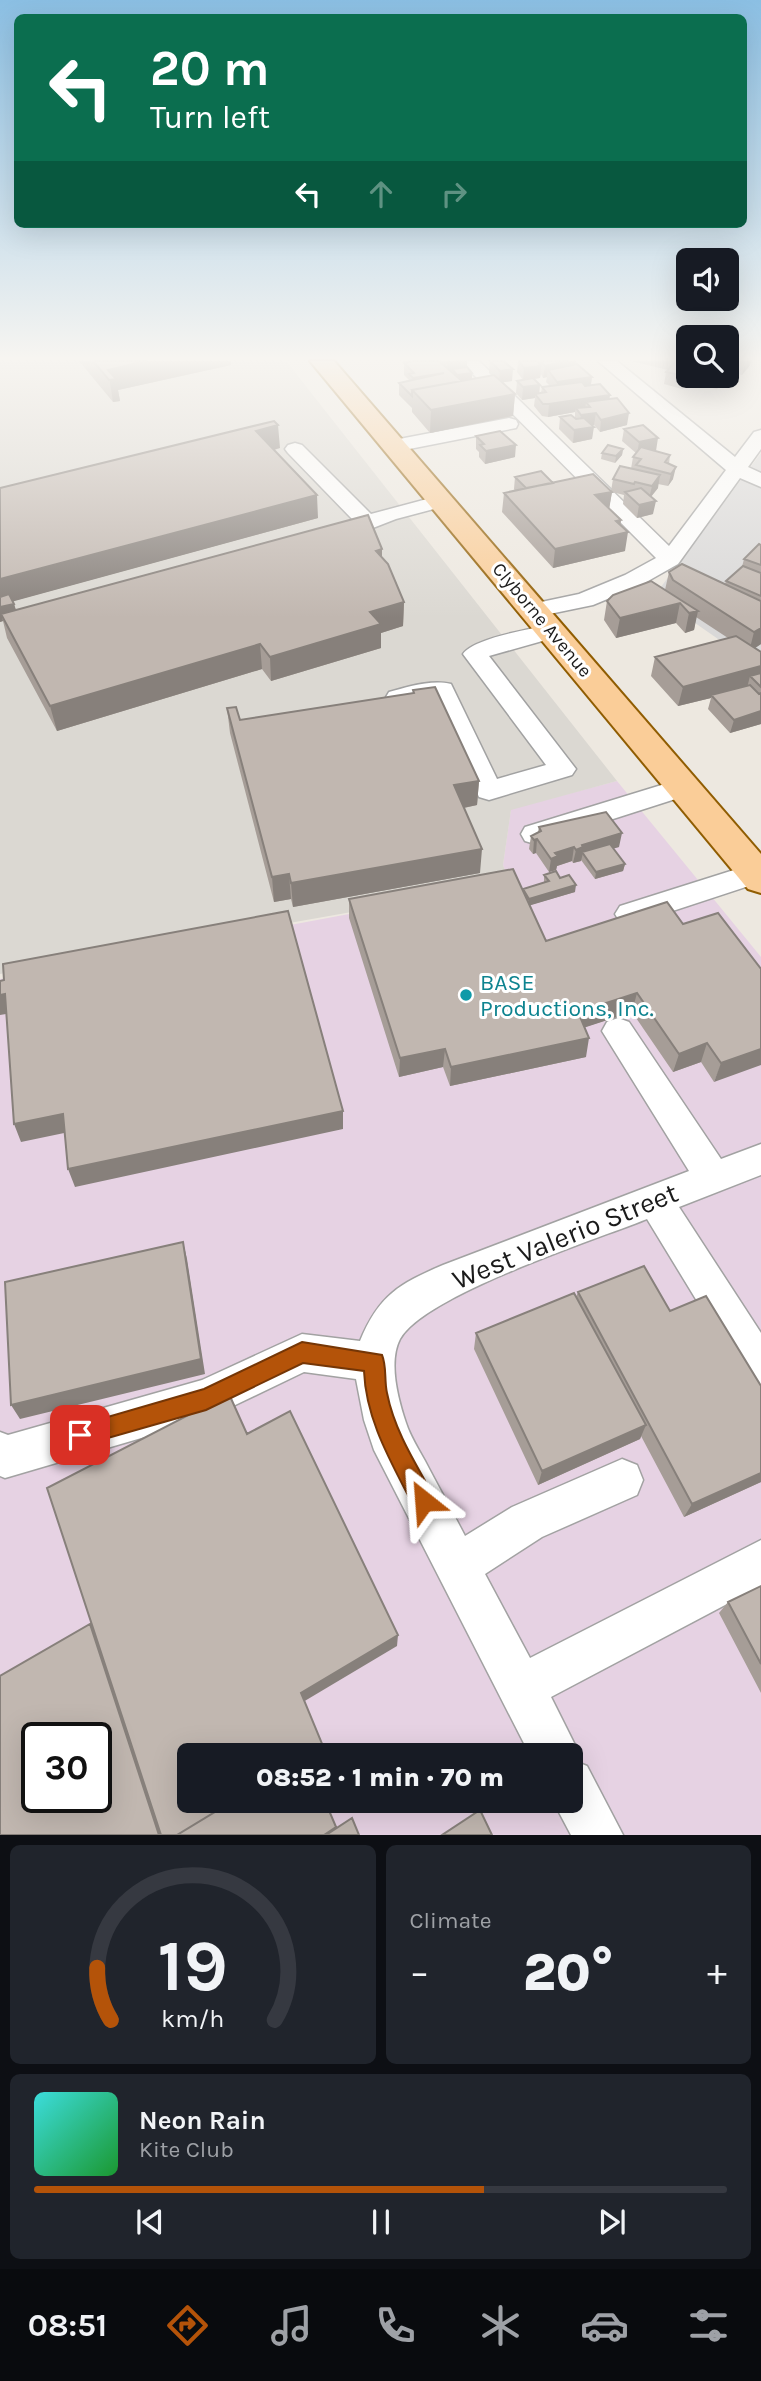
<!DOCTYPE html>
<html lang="en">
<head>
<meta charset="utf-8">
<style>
  body { margin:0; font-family:Karla,sans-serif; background:#20242c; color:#f1f3f6; height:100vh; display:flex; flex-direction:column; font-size:26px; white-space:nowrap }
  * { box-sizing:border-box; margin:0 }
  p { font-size:23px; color:#9ea1a6 }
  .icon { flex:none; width:38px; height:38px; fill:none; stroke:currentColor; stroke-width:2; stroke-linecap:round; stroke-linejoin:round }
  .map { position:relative; height:1835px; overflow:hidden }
  .panel { display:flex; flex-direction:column; gap:10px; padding:10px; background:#0d0f14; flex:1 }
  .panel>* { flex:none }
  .top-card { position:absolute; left:14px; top:14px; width:733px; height:214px; border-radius:10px; box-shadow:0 7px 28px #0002; background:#0b6e4f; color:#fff; overflow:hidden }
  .tools { position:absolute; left:676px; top:248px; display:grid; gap:14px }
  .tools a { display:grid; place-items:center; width:63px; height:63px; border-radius:10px; background:#171b24; box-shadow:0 7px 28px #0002; font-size:35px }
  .speed { position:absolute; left:21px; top:1722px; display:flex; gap:14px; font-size:35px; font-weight:700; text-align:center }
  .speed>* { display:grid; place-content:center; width:91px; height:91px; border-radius:50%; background:#171b24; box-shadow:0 7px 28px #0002; line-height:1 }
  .speed .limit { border:4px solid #111; border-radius:10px; background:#fff; color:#111 }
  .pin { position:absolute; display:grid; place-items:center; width:60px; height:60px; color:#fff; margin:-30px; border-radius:14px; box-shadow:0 4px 10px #0006 }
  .me { position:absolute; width:77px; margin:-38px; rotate:332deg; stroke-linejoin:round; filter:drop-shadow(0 0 5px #0008) }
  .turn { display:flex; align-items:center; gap:24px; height:147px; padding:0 21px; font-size:32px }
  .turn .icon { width:91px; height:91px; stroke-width:2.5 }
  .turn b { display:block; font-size:49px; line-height:60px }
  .lanes { display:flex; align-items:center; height:66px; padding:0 21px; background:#0003; justify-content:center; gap:35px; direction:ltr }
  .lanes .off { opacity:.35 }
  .big { font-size:52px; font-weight:800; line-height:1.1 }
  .panel .tile { flex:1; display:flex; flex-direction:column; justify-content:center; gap:10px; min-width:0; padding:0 24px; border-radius:10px; background:#20242c }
  .panel .dial { align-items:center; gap:0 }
  .dial svg { height:182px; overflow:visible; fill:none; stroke:#363941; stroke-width:7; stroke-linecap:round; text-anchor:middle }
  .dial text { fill:#f1f3f6; stroke:none }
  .song { display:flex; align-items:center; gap:21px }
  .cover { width:84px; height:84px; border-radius:10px; background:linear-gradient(135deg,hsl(180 70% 55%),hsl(130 70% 35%)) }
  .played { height:7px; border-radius:4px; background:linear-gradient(90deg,#b45309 65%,#363941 65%) }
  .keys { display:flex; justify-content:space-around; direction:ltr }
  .heat { display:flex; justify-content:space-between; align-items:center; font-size:38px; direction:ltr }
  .panel .tiles { flex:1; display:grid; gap:10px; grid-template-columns:1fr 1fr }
  .tile:last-child { grid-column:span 2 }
  .trip { position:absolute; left:177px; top:1743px; width:406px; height:70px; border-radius:10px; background:#171b24; box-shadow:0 7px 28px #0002; font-weight:800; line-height:70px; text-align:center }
  .dock { display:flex; height:112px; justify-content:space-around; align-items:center; background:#090b0e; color:#9ea1a6 }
  .dock .icon { width:49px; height:49px }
  .dock .selected { color:#b45309 }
  .dock b { font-size:32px; color:#f1f3f6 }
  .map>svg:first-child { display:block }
  .residential { fill:#d9d8d8 }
  .industrial { fill:#e6d2e3; fill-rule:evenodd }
  .airport { fill:#dbd8d2 }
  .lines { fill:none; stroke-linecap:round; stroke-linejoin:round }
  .minor-casing { stroke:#a2a2a2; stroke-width:3 }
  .major-casing { stroke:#905d02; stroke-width:4 }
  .minor { fill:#fff; fill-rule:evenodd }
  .major { fill:#facd98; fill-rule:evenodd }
  .wall { fill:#a69d97; fill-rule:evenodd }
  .shaded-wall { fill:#87807b }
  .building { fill:#c1b7b0; stroke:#87807b; stroke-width:2; fill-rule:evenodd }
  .route { fill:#b45309; stroke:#753606; stroke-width:2 }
  .culture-dot { fill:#0f9aa8; stroke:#fff; stroke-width:2.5 }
  .labels { text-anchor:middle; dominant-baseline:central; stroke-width:6; stroke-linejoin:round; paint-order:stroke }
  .far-street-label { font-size:19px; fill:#1b1b1b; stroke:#fff }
  .culture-label { font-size:23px; fill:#0d838f; stroke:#fff; text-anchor:start }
  .near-street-label { font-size:28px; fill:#1b1b1b; stroke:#fff }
</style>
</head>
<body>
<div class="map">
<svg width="761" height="1835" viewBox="0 0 761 1835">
  <rect width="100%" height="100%" fill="#ede8e0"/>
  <path class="residential" d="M761,453v216l-106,-74z"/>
  <path class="industrial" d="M617,781l144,176v878h-758l-3,-12v-844l510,-95 -7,-19 8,-56zM37,1738h59v59h-59zM189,1755h381v46h-381z"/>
  <path class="airport" d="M0,361h286l331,420 -106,29 -8,55 7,19 -510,90z"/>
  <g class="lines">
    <defs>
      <path id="minor" d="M460,361h19l190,185 57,-76 -128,-109h19l118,96 19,-25 7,-2v19l-13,18 13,6v14l-21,-9 -62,86 -37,21 -48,20 -58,12 -8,-2 -4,-5 4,-5 52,-11 46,-19 31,-17z
        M509,418l7,2 2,4 -2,4 -122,24 -10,-6 10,-6z
        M295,443l7,2 69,69 71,-19 7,2 3,4 -3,4 -53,14 -54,21h-16l-3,-5 3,-5 28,-9 -66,-68 -3,-4 3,-4z
        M552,624l8,2 4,5 -4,5 -71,20 87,113 -4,6 -73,22 -10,3 -10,-3 -45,-99 -36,7 -9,-3 -3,-5 3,-5c18,-5 43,-13 62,-8l46,95 49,-14 -83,-111c11,-16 69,-25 89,-30z
        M681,779l10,3 3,6 -3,6 -156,50 -10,-3 -4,-7 4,-7z
        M756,863l5,1v18l-131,43 -10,-3 -5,-8 5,-8z
        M618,1018l11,4 92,137 40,-15v31l-82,32 82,126v56l-14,-6 -100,-164c-52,21 -223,76 -247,120 -12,23 -2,60 6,84 4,13 12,25 19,38 13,25 27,50 40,75l47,-29 110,-48 15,6 6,15 -6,15 -95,42 -57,37 45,84 231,-118v46l-210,111 29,58 -3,7 10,4 36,69h-52l-18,-34h17v-46h-40l-156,-305 -10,-30 -8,-41 -52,-7 -98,47 -201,59 -5,-2v-44l8,3 194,-55 100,-46 58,7c19,-46 39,-57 83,-76l246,-94 -87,-140 5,-9z"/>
      <path id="major" d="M310,361h24l427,493v39l-13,-4z"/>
    </defs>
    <use href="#minor" class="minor-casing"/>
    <use href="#major" class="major-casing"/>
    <use href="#minor" class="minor"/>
    <use href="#major" class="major"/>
  </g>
  <path class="wall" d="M79,361h152v4l-113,25 2,11 -7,1z
    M403,361h64v6l5,12 19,-4 -2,-2 1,-12 22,20 -9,1 12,12 -2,22 -83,17 -18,-21v-4l-13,-13v-12l10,-3 -5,-5v-12z
    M518,361h58l-1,4 17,12 -1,8 19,10 -1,4 18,26 -27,7 -6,-7h-1l-1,14 -19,4 -14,-14 1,-12 15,1v-6l-27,5 -6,-1 -8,-10 1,-8 -13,2 -6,-7 1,-12 6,-1 -6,-8zM541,374l2,4 4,-1 -1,5 4,4 -8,1 -1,6h-2l-5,-14 6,-1z
    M631,361h57v15h38v-15h25l-1,4 -8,10 -9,-2 -2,6 -6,8 -6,-1 -2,3 -24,-5 -6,1 -5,4 -18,-5 2,-12 2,-2z
    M624,429l31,22 15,4 -1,9 4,15 -5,7 -10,-2v4l-7,9 2,17 -16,4 -14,-14 1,-9 -12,-3 -3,16 12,12 -1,5 5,26 -72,17 -51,-56 2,-19 11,-2 -1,-2 1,-12 96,14 2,-12 18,-10 2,-12 3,-4 -14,-12z
    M476,436l39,21 -30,7 -6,-7v-5l-3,-3z
    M280,448l-6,2 44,68 -305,83 3,9 366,-53 22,45 -1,24 -22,7v15l-110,33 -9,-12 -205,62 -50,-93 -4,-17 -3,1v-134z
    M623,449l-1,6 -7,8 -14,-4 1,-6z
    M761,545v99l-6,4 6,4v72l-31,9 -22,-24 3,-11 -33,8 -27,-30 4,-19 73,-19 -32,-21 -2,13 -9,3 -9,-10 -60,15 -12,-18 3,-19 58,-11 4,-18 56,12 1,-3 16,-14 2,-8z
    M413,690l66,91 -2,24 -13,3 16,65 -187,34 -2,-8 -17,3 -44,-169 -3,-25 13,12 173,-27z
    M539,827l80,20 -6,1 12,16 -2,7 -28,8 -14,-19v1l-8,2 -1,-2 -15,5 -1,4 -7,2 -13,-19 -3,1 -4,-5 2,-13 7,-4z
    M544,875l16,3 15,14 -45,13 16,36 137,-17 78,45 -47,113 -13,-20 -28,10 -41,-60 -47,15 1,30 -136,29 -7,-19 -44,10 -50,-159v-19l174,-8v-2l21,-6z
    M578,1292l92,19 91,75v96l-77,35 -43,-81 -1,3 -102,46 -64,-136 2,-16 100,-36z
    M761,1586v107l-42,-80 9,-11z"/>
  <path class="shaded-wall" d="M146,361h85v4l-113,25 2,11 -7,1 -5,-32z
    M446,361h21v10l-15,-2v5l-5,1v-13z
    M569,361h7l-2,11 -26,-2 -1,7 -4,1 2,-12z
    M746,361h5l-1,4 -8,10z
    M541,366l-1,12 -17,2 1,-12z
    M734,367l-3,12 -6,8 2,-12z
    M513,369l-1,12 -13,2 1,-12z
    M472,373v6l-15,2v-6z
    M688,374v2h6l-1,8 -6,1 -5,4 3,-13z
    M721,376l-2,10 -2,3 2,-12z
    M592,377l-2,12 -34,6 1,-13z
    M540,385l-1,12 -4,-3v4l-13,2 1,-13z
    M515,394l-2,22 -83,17 1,-23z
    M610,395l-2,12h-18l-4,-5 -1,9 -9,-3 -1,4 -27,5 1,-13z
    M596,413l-2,12 -15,2 2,-12z
    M629,413l-2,12 -27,7 1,-12z
    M278,425l2,23 -22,6 -2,-23z
    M594,427l-2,12 -19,4 1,-13z
    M658,438l-2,13 -19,4 2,-13z
    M516,445l-1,12 -30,7 1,-13z
    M623,449l-1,6 -7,8 1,-7z
    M676,467l-3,12 -5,7 3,-12z
    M660,475l-2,13 -9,11 3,-13z
    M612,492l-3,18 -14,-15z
    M317,495l1,23 -318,87v-26z
    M656,501l-3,13 -16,4 2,-13z
    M621,520l-2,14 9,-2 -3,19 -72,17 2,-19 61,-28z
    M382,549v24l-6,-22z
    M404,602l-1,24 -22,7v15l-110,33 -1,-24 100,-45z
    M680,603l-4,20 -60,15 4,-20z
    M14,604l4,13 -17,-3 2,7 -3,1v-15z
    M698,611l-4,19 -9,3 4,-20z
    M761,628v16l-12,8 5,-20z
    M260,644l2,25 -205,62 -7,-25z
    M761,666v18l-11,-8 -3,12 -36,7v3l-33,8 5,-19z
    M761,711v13l-31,9 4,-13z
    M479,781l-2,24 -24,5 1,-25z
    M622,833l-3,14 -34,10 -2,-4 -2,8 -8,2 3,-13 6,-5z
    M537,839l-1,14 -3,1 1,-14z
    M574,847l-2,14 -15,5 -1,4 -7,2 2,-13 4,-6z
    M482,849l-2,24 -187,34 -2,-24z
    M625,864l-2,7 -28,8 1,-7z
    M289,874l2,25 -17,3 -2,-25z
    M576,885l-1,7 -47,14 1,-7z
    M637,993l-5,19 -58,19 4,-19z
    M5,994l7,19 -12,2v-20z
    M589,1038l-3,19 -136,29 1,-19z
    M707,1043l-6,19 -28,10 6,-18z
    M445,1049l-2,18 -44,10 1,-19z
    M761,1049v16l-47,17 7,-19z
    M343,1111v18l-268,58 -7,-18z
    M63,1114l6,18 -48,10 -7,-18z
    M183,1242l4,17 18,115 -185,45 -9,-14z
    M646,1425l-6,14 -102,46 4,-14z
    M761,1473v9l-77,35 8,-13z
    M90,1624l9,13 66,198h-6z
    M398,1635l-1,11 -94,56 -2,-9z
    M323,1746l2,8 -2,1h-14z"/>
  <path class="building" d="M93,361h53l-38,9 8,9 -7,1z
    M413,361h26l23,20 -50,9v6l-13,-13 45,-10 -31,5 -4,-4 5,-1 -10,-10z
    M490,361h13l10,8 -13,2z
    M519,361h19l3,5 -17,2z
    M541,361h28l-24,5z
    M688,361v13l-3,2 -19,-4 9,-10 -4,-1z
    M577,364l15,13 -35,5 -9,-12z
    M726,365l8,2 -7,8h-1z
    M467,367l5,6 -15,2 -5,-6z
    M494,375l21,19 -84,16 -19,-20z
    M533,378l7,7 -17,2 -6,-6z
    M582,382l3,4 15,-2 10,11 -61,9h-6l-8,-10 11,-2 -4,-5z
    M617,398l12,15 -28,7 -5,-7 -15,2 -5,-7 14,-1 -4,-5z
    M571,415l5,4 8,-1 10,9 -20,3 -14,-13z
    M274,421l4,4 -22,6 61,64 -317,84v-91z
    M643,425l15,13 -19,4 -15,-13z
    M500,431l16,14 -30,6 -6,-6 4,-1 -8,-8z
    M608,445l15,4 -7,7 -14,-3z
    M641,447l29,8 -5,7 11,5 -5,7 -35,-9 5,-6 -8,-2z
    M620,466l40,9 -8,11 -17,-4 -1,2 -21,-5z
    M541,471l12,12 -27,5 -11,-11z
    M593,474l19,18 -17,3 26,25 -5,1 12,11 -73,17 -51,-56z
    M641,488l15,13 -17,4 -14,-13z
    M368,515l14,34 -6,2 12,13 16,38 -34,10 11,12 -111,33 -10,-13 -210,62 -49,-92z
    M759,544l2,1v20l-17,-6z
    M682,564l79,37v27l-7,4 -81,-52 -4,-8z
    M743,566l18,7v23l-35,-15z
    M651,581l47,30 -9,2 -9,-10 -60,15 -13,-17 6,-6z
    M9,594l5,10 -14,3v-10z
    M736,636l25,16v14l-78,21 -28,-30z
    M761,673v14l-11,-11z
    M750,685l9,9 2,-1v18l-27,9 -23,-25z
    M435,687l44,94 -25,4 28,64 -191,34 -2,-9 -17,3 -45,-169 9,-1 4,13 174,-27 -1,-3z
    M606,812l16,21 -40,12 1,2 -7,3 -2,-3 -19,6 3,3 -7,3 -14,-20 -3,1 -3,-4 10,-5 -2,-4z
    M610,844l15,20 -29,8 -14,-20z
    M513,869l33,72 121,-39 16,22 35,-11 43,56v80l-40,14 -14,-20 -28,11 -42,-61 -59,19 11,26 -138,29 -6,-18 -45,9 -51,-159z
    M556,871l4,7 9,-3 7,10 -47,14 -6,-10 26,-8 -5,-6z
    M288,911l55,200 -275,58 -5,-55 -49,10 -9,-130 -5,1v-14l4,-1 -1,-16z
    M183,1242l18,117 -190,46 -6,-123z
    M644,1266l26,45 36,-15 55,90v87l-69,31 -114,-212z
    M574,1293l72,132 -104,46 -66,-138z
    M229,1394l18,40 43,-23 108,224 -97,58 22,53 -14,9h-120v46h44l-56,34h-16l-114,-347z
    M761,1586v78l-33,-62z
    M90,1624l69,211h-159v-159zM37,1738h59v59h-59z
    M233,1801h92l11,26 -12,8h-147z
    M480,1810l12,25h-50z
    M352,1818l7,17h-33z"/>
  <linearGradient id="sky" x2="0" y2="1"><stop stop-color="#8bbfe3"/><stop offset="0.58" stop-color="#f7f5f1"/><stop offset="1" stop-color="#f7f5f1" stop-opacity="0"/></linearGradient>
  <rect width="761" height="618" fill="url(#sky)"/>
  <path class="route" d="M302,1342l80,13c5,12 2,25 5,38 7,36 27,68 45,100l3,8 -3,8 -8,3 -9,-3c-22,-44 -49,-87 -51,-138l-61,-8 -97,47 -126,36 -7,-3 -3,-8 3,-8 131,-38z"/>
  <circle class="culture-dot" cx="466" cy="995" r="7"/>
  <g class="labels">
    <g class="far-street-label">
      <text transform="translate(542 620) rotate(50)">Clyborne Avenue</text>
    </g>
    <g class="culture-label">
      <text x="480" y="982">BASE<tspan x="480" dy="26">Productions, Inc.</tspan></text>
    </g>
    <g class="near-street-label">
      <text transform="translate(565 1236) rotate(-22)">West Valerio Street</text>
    </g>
  </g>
</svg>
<div class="tools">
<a><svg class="icon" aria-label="sound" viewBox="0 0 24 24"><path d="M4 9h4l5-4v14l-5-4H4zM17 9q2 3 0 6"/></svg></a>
<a><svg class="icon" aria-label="search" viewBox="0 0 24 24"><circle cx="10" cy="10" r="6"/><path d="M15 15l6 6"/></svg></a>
</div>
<div class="speed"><div class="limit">30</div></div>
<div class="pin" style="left:80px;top:1435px;background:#d93025"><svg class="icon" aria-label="arrive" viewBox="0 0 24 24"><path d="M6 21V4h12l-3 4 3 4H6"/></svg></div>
<svg class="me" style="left:424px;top:1501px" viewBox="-20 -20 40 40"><path d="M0-17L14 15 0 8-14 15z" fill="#b45309" stroke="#fff" stroke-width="4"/></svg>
<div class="trip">08:52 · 1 min · 70 m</div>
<div class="top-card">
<div class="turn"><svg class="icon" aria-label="left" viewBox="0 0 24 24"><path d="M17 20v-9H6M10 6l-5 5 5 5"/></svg><div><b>20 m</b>Turn left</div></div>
<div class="lanes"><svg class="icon" aria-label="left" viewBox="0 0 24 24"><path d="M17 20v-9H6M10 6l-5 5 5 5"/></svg><svg class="icon off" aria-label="ahead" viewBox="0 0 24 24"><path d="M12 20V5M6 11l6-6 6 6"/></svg><svg class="icon off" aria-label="right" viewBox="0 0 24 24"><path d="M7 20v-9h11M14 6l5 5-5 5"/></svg></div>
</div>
</div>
<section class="panel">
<div class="tiles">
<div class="tile dial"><svg viewBox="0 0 100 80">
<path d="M14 69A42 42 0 1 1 86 69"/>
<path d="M14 69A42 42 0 0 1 8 46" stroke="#b45309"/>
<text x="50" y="56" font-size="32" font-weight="700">19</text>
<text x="50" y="72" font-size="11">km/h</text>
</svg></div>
<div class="tile"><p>Climate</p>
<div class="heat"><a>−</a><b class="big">20°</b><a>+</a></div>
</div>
<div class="tile">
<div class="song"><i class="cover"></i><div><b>Neon Rain</b><p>Kite Club</p></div></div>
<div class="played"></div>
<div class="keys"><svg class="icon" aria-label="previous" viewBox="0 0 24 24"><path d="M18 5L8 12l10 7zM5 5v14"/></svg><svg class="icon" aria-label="pause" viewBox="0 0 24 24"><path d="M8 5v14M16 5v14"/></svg><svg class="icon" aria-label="next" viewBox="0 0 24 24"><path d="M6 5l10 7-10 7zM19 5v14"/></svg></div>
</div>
</div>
</section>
<nav class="dock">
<b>08:51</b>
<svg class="icon selected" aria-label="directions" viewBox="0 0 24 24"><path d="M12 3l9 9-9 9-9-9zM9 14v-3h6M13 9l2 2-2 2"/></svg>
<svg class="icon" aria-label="music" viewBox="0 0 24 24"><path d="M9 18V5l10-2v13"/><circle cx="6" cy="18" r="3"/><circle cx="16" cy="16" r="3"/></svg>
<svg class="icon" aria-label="phone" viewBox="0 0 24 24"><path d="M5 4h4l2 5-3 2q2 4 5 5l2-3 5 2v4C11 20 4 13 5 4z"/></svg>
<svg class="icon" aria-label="climate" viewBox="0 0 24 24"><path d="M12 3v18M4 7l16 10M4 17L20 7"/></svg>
<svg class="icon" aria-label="car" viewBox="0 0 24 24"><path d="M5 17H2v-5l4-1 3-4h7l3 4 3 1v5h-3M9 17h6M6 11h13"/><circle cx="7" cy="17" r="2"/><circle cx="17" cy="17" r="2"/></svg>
<svg class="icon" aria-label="filters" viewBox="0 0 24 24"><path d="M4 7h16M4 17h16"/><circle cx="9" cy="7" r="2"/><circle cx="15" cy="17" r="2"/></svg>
</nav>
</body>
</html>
